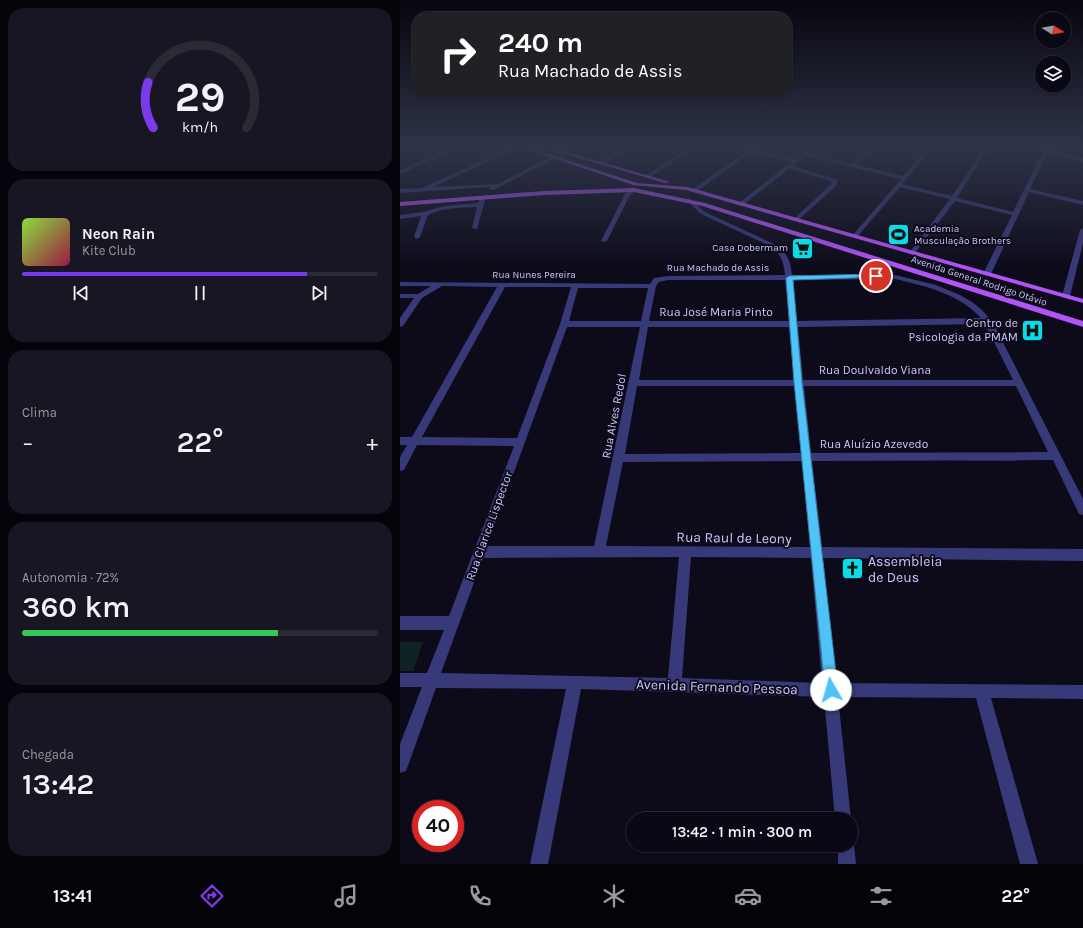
<!DOCTYPE html>
<html lang="pt">
<head>
<meta charset="utf-8">
<style>
  body { margin:0; font-family:Karla,sans-serif; background:#181622; color:#f1f3f6; height:100vh; display:flex; flex-direction:column; font-size:15px; white-space:nowrap }
  * { box-sizing:border-box; margin:0 }
  p { font-size:13px; color:#999aa0 }
  .icon { flex:none; width:22px; height:22px; fill:none; stroke:currentColor; stroke-width:2; stroke-linecap:round; stroke-linejoin:round }
  .map { position:relative; flex:1; overflow:hidden }
  .side { display:flex; flex-direction:column; gap:8px; padding:8px; background:#06040b; width:400px }
  .side>* { flex:none }
  .hud { position:absolute; left:12px; top:12px; width:380px; height:84px; border-radius:16px; box-shadow:0 1px 3px #0004,0 0 0 1px #2a2934; background:#202124; color:#fff; overflow:hidden }
  .needle { width:26px; rotate:101deg }
  .fabs { position:absolute; left:635px; top:12px; display:grid; gap:8px }
  .fabs a { display:grid; place-items:center; width:36px; height:36px; border-radius:50%; background:#0a0814; box-shadow:0 1px 3px #0004,0 0 0 1px #2a2934; font-size:20px }
  .speed { position:absolute; left:12px; top:800px; display:flex; gap:8px; font-size:20px; font-weight:700; text-align:center }
  .speed>* { display:grid; place-content:center; width:52px; height:52px; border-radius:50%; background:#0a0814; box-shadow:0 1px 3px #0004,0 0 0 1px #2a2934; line-height:1 }
  .speed .limit { border:6px solid #d22; background:#fff; color:#111 }
  .pin { position:absolute; display:grid; place-items:center; width:34px; height:34px; color:#fff; margin:-17px; border:2px solid #fff; border-radius:50%; box-shadow:0 1px 4px #0007 }
  .me { position:absolute; width:44px; margin:-22px; rotate:353deg; stroke-linejoin:round; filter:drop-shadow(0 0 3px #0008) }
  .turn { display:flex; align-items:center; gap:14px; height:84px; padding:0 20px; font-size:18px }
  .turn .icon { width:52px; height:52px; stroke-width:2.5 }
  .turn b { display:block; font-size:28px; line-height:34px }
  .big { font-size:30px; font-weight:600; line-height:1.1 }
  .side .card { flex:1; display:flex; flex-direction:column; justify-content:center; gap:6px; min-width:0; padding:0 14px; border-radius:16px; background:#181622 }
  .side .dial { align-items:center; gap:0 }
  .dial svg { height:104px; overflow:visible; fill:none; stroke:#2a2934; stroke-width:7; stroke-linecap:round; text-anchor:middle }
  .dial text { fill:#f1f3f6; stroke:none }
  .song { display:flex; align-items:center; gap:12px }
  .cover { width:48px; height:48px; border-radius:6px; background:linear-gradient(135deg,hsl(90 70% 55%),hsl(340 70% 35%)) }
  .played { height:4px; border-radius:2px; background:linear-gradient(90deg,#7c3aed 80%,#2a2934 80%) }
  .keys { display:flex; justify-content:space-around; direction:ltr }
  .heat { display:flex; justify-content:space-between; align-items:center; font-size:22px; direction:ltr }
  .charge { height:6px; border-radius:3px; background:linear-gradient(90deg,#34c759 72%,#2a2934 0) }
  .trip { position:absolute; left:226px; top:812px; width:232px; height:40px; border-radius:20px; background:#0a0814; box-shadow:0 1px 3px #0004,0 0 0 1px #2a2934; font-weight:600; line-height:40px; text-align:center }
  .dock { display:flex; height:64px; justify-content:space-around; align-items:center; background:#040308; color:#999aa0 }
  .dock .icon { width:28px; height:28px }
  .dock .selected { color:#7c3aed }
  .dock b { font-size:18px; color:#f1f3f6 }
  main { display:flex; flex:1; min-height:0 }
  .map>svg:first-child { display:block }
  .green { fill:#0f2422 }
  .lines { fill:none; stroke-linecap:round; stroke-linejoin:round }
  .minor { fill:#383978; fill-rule:evenodd }
  .major { fill:#b253f8; fill-rule:evenodd }
  .route { fill:#4fc3f7; stroke:#337fa1 }
  .labels { text-anchor:middle; dominant-baseline:central; stroke-width:4; stroke-linejoin:round; paint-order:stroke }
  .far-poi-label { font-size:10px; fill:#cac7fd; stroke:#0d0b1a; text-anchor:start }
  .far-street-label { font-size:10px; fill:#cac7fd; stroke:#0d0b1a }
  .street-label { font-size:12px; fill:#cac7fd; stroke:#0d0b1a }
  .poi-label { font-size:12px; fill:#cac7fd; stroke:#0d0b1a; text-anchor:end }
  .near-street-label { font-size:14px; fill:#cac7fd; stroke:#0d0b1a }
  .near-poi-label { font-size:14px; fill:#cac7fd; stroke:#0d0b1a; text-anchor:start }
</style>
</head>
<body>
<main>
<section class="side">
<div class="card dial"><svg viewBox="0 0 100 80">
<path d="M14 69A42 42 0 1 1 86 69"/>
<path d="M14 69A42 42 0 0 1 10 34" stroke="#7c3aed"/>
<text x="50" y="56" font-size="32" font-weight="700">29</text>
<text x="50" y="72" font-size="11">km/h</text>
</svg></div>
<div class="card">
<div class="song"><i class="cover"></i><div><b>Neon Rain</b><p>Kite Club</p></div></div>
<div class="played"></div>
<div class="keys"><svg class="icon" aria-label="previous" viewBox="0 0 24 24"><path d="M18 5L8 12l10 7zM5 5v14"/></svg><svg class="icon" aria-label="pause" viewBox="0 0 24 24"><path d="M8 5v14M16 5v14"/></svg><svg class="icon" aria-label="next" viewBox="0 0 24 24"><path d="M6 5l10 7-10 7zM19 5v14"/></svg></div>
</div>
<div class="card"><p>Clima</p>
<div class="heat"><a>−</a><b class="big">22°</b><a>+</a></div>
</div>
<div class="card"><p>Autonomia · 72%</p><b class="big">360 km</b><div class="charge"></div></div>
<div class="card"><p>Chegada</p><b class="big">13:42</b></div>
</section>
<div class="map">
<svg width="683" height="864" viewBox="0 0 683 864">
  <rect width="100%" height="100%" fill="#0d0b1a"/>
  <path class="green" d="M0,642h23l-10,29h-13z"/>
  <g class="lines">
    <path class="minor" d="M52,148h7l-59,26v-4z
      M110,148h7l-84,39 65,-3 70,-36h7l-81,42h-4l-1,-1 2,-2 -91,6v-4l22,-1z
      M226,148h6l-29,16 -5,-1z
      M289,148h6l-45,29 -5,-1z
      M339,148h18l-1,2 39,9 14,-11h5l-6,5 44,11 16,-16h5l-16,17 46,11 24,-28h5l-30,36 50,12 32,-48h4l-31,50 56,14 30,-61 -6,-3h8l38,10v4l-35,-10 -18,37 53,12v4l-54,-13 -38,82 -4,2 -4,-2 29,-59 -57,-14 -41,53 -2,1 -3,-2 41,-54 -50,-12 -43,50 -5,-1 49,-57 -96,-23 -12,10 45,14 -3,7 -38,34 -3,-2 1,-1 35,-33 2,-4 -43,-12 -45,35 -5,-1 52,-41 -39,-10 -55,39h-4v-2l54,-38z
      M232,189l5,1 -7,5 -23,46 -5,1 -1,-1 24,-47z
      M82,198l3,2 -8,29 -5,-1 5,-21c-16,1 -34,0 -49,8l-8,22 -3,2 -3,-2 7,-21 -21,3v-4l23,-3 21,-6 34,-3 2,-4z
      M289,198l16,14 69,32c14,10 16,15 18,31h103l41,10 24,10 12,7 10,8 10,11 91,178v16l-4,-1 -26,-54 -241,1 10,86 261,2v12l-260,-3 13,125 247,2v14l-92,-1 47,166h-18l-44,-166 -138,-1 13,122v1l-16,-1 -11,-122 -243,-8 -33,175h-18l36,-175 -130,-1 -30,83 -6,2v-29l22,-57h-22v-14h27l17,-43h-44v-14h49l65,-170 -97,-1 -13,25 -4,1v-14l7,-12h-7v-8h12l85,-150 -55,-1 -20,12 -19,28 -3,1v-9l14,-20h-14v-4h18l13,-8h-31v-4l250,2 4,-6 14,-2 117,-1c-2,-15 -3,-19 -15,-29l-69,-32 -14,-13v-2zM495,279c31,7 64,15 86,39l-184,3 -4,-41zM268,280h117l4,41h-140l7,-35 3,-4zM105,287h66l-11,37 -43,114 -95,-1zM178,288h70l-7,33h-72zM585,324l28,56h-210l-5,-53zM167,327h73l-46,219h-107zM248,327h141l5,53h-155zM237,386h158l6,67 -176,1zM404,386h212l32,66 -237,1zM402,461l8,86 -204,-1 17,-84zM279,557l-11,121 -227,-5 42,-115zM291,557l120,1 11,125 -140,-5z
      M683,228v15l-13,53 -1,2h-6l-1,-2 18,-66z
      M451,839l3,6 2,19h-18v-19h13z"/>
    <path class="major" d="M123,148h8l106,35 51,4 395,112v4l-397,-113 -53,-5z
      M145,148h7l118,34 -5,1z
      M234,188l71,15 378,118v6l-381,-121 -68,-14 -90,3 -144,11v-4l144,-11z"/>
  </g>
  <linearGradient id="sky" x2="0" y2="1"><stop stop-color="#07060e"/><stop offset="0.55" stop-color="#2f3449"/><stop offset="1" stop-color="#2f3449" stop-opacity="0"/></linearGradient>
  <rect width="683" height="269" fill="url(#sky)"/>
  <path class="route" d="M476,274l4,2 -1,1 -86,3 9,102 36,308 -2,5 -5,2 -4,-2 -2,-5 -31,-308 -8,-104 3,-2z"/>
  <defs>
    <symbol id="stadium-square" viewBox="-11 -11 22 22"><rect x="-9" y="-9" width="18" height="18" rx="4" fill="#09dce7" stroke="#0d0b1a"/><path d="M0-5a6.5 5 0 1 0 0 10a6.5 5 0 1 0 0-10ZM-3.5-1.8h7v3.6h-7Z" fill="#111"/></symbol>
    <symbol id="supermarket-square" viewBox="-11 -11 22 22"><rect x="-9" y="-9" width="18" height="18" rx="4" fill="#09dce7" stroke="#0d0b1a"/><path d="M-6-5.5h2.5l.6 2H6L4.5 2H-2.5L-4.4-4H-6ZM-1.5 3.2a1.3 1.3 0 1 0 .1 0ZM3 3.2a1.3 1.3 0 1 0 .1 0Z" fill="#111"/></symbol>
    <symbol id="hospital-square" viewBox="-11 -11 22 22"><rect x="-9" y="-9" width="18" height="18" rx="4" fill="#09dce7" stroke="#0d0b1a"/><path d="M-5-5h3v3.5h4V-5h3V5h-3V1.5h-4V5h-3Z" fill="#111"/></symbol>
    <symbol id="church-square" viewBox="-11 -11 22 22"><rect x="-9" y="-9" width="18" height="18" rx="4" fill="#09dce7" stroke="#0d0b1a"/><path d="M-1.2-6h2.4v3.5h3.3v2.4h-3.3V6h-2.4V-.1h-3.3v-2.4h3.3Z" fill="#111"/></symbol>
  </defs>
  <g fill-rule="evenodd">
    <use href="#stadium-square" x="486" y="222" width="25" height="25"/>
    <use href="#supermarket-square" x="390" y="236" width="25" height="25"/>
    <use href="#hospital-square" x="620" y="318" width="25" height="25"/>
    <use href="#church-square" x="440" y="556" width="25" height="25"/>
  </g>
  <g class="labels">
    <g class="far-poi-label">
      <text x="514" y="229">Academia<tspan x="514" dy="12">Musculação Brothers</tspan></text>
      <text x="388" y="248" text-anchor="end">Casa Dobermam</text>
    </g>
    <g class="far-street-label">
      <text x="318" y="268">Rua Machado de Assis</text>
      <text x="134" y="275">Rua Nunes Pereira</text>
      <text transform="translate(579 281) rotate(18)">Avenida General Rodrigo Otávio</text>
    </g>
    <g class="street-label">
      <text x="316" y="312">Rua José Maria Pinto</text>
      <text x="475" y="370">Rua Doulvaldo Viana</text>
      <text transform="translate(214 416) rotate(-79)">Rua Alves Redol</text>
      <text x="474" y="444">Rua Aluízio Azevedo</text>
      <text transform="translate(89 526) rotate(-70)">Rua Clarice Lispector</text>
    </g>
    <g class="poi-label">
      <text x="618" y="323">Centro de<tspan x="618" dy="14">Psicologia da PMAM</tspan></text>
    </g>
    <g class="near-street-label">
      <text transform="translate(334 538) rotate(1)">Rua Raul de Leony</text>
      <text transform="translate(317 687) rotate(2)">Avenida Fernando Pessoa</text>
    </g>
    <g class="near-poi-label">
      <text x="468" y="561">Assembleia<tspan x="468" dy="16">de Deus</tspan></text>
    </g>
  </g>
</svg>
<div class="fabs">
<a><svg class="needle" viewBox="-14 -14 28 28"><path d="M0-13l5 13h-10z" fill="#e53935"/><path d="M0 13l5-13h-10z" fill="#999aa0"/></svg></a>
<a><svg class="icon" aria-label="layers" viewBox="0 0 24 24"><path d="M12 4l9 5-9 5-9-5zM3 14l9 5 9-5"/></svg></a>
</div>
<div class="speed"><div class="limit">40</div></div>
<div class="pin" style="left:476px;top:276px;background:#d93025"><svg class="icon" aria-label="arrive" viewBox="0 0 24 24"><path d="M6 21V4h12l-3 4 3 4H6"/></svg></div>
<svg class="me" style="left:431px;top:690px" viewBox="-20 -20 40 40"><circle r="19" fill="#fff"/><path d="M0-13L10 11 0 6-10 11z" fill="#4fc3f7"/></svg>
<div class="trip">13:42 · 1 min · 300 m</div>
<div class="hud">
<div class="turn"><svg class="icon" aria-label="right" viewBox="0 0 24 24"><path d="M7 20v-9h11M14 6l5 5-5 5"/></svg><div><b>240 m</b>Rua Machado de Assis</div></div>
</div>
</div>
</main>
<nav class="dock">
<b>13:41</b>
<svg class="icon selected" aria-label="directions" viewBox="0 0 24 24"><path d="M12 3l9 9-9 9-9-9zM9 14v-3h6M13 9l2 2-2 2"/></svg>
<svg class="icon" aria-label="music" viewBox="0 0 24 24"><path d="M9 18V5l10-2v13"/><circle cx="6" cy="18" r="3"/><circle cx="16" cy="16" r="3"/></svg>
<svg class="icon" aria-label="phone" viewBox="0 0 24 24"><path d="M5 4h4l2 5-3 2q2 4 5 5l2-3 5 2v4C11 20 4 13 5 4z"/></svg>
<svg class="icon" aria-label="climate" viewBox="0 0 24 24"><path d="M12 3v18M4 7l16 10M4 17L20 7"/></svg>
<svg class="icon" aria-label="car" viewBox="0 0 24 24"><path d="M5 17H2v-5l4-1 3-4h7l3 4 3 1v5h-3M9 17h6M6 11h13"/><circle cx="7" cy="17" r="2"/><circle cx="17" cy="17" r="2"/></svg>
<svg class="icon" aria-label="filters" viewBox="0 0 24 24"><path d="M4 7h16M4 17h16"/><circle cx="9" cy="7" r="2"/><circle cx="15" cy="17" r="2"/></svg>
<b>22°</b>
</nav>
</body>
</html>
